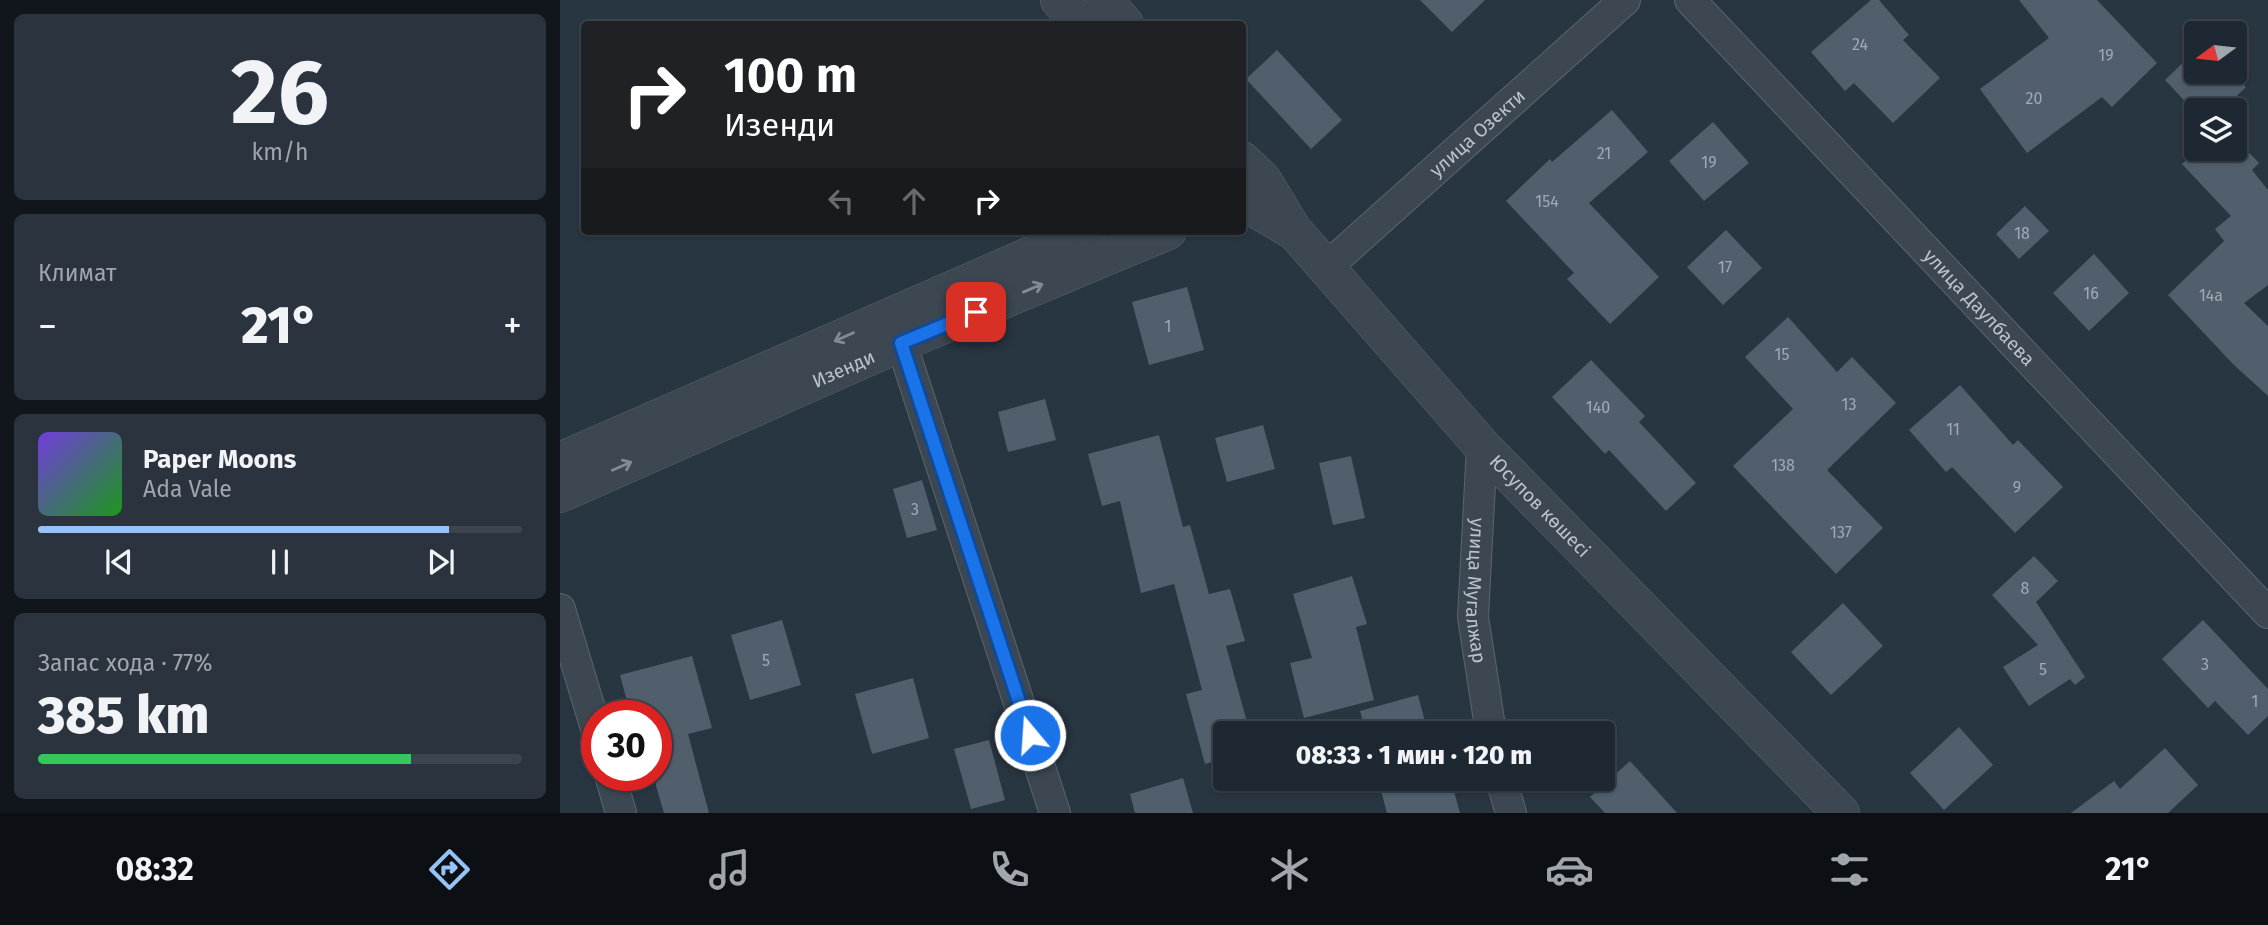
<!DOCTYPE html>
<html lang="ru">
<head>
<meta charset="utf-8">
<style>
  body { margin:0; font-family:"Fira Sans",sans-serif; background:#2b343e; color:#f1f3f6; height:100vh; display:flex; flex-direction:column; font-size:26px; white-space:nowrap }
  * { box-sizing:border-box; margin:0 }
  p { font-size:23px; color:#a1a6ac }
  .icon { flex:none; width:38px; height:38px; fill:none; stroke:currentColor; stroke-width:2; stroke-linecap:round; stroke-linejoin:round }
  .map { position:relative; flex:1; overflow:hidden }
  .drawer { display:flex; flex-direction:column; gap:14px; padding:14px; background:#10161c; width:560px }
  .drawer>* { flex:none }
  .top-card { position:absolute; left:21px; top:21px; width:665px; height:214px; border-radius:7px; box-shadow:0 2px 5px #0004,0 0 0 2px #3c444d; background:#202124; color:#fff; overflow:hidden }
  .needle { width:46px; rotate:255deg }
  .controls { position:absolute; left:1624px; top:21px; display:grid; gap:14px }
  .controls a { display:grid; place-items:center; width:63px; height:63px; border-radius:7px; background:#1e2832; box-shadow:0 2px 5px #0004,0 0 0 2px #3c444d; font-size:35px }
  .speed { position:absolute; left:21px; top:700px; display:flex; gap:14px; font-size:35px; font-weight:700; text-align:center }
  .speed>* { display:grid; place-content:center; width:91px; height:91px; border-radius:50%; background:#1e2832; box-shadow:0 2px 5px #0004,0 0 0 2px #3c444d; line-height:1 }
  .speed .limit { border:10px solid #d22; background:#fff; color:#111 }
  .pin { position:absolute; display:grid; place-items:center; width:60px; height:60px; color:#fff; margin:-30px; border-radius:14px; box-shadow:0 4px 10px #0006 }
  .me { position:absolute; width:77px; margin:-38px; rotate:342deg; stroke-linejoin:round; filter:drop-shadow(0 0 5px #0008) }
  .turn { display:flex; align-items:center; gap:24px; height:147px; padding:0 28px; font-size:32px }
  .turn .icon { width:91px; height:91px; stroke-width:2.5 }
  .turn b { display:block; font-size:49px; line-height:60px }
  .lanes { display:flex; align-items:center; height:66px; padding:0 28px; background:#0003; justify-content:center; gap:35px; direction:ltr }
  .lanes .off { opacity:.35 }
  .big { font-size:52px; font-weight:800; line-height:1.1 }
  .drawer .tile { flex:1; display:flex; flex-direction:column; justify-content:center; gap:10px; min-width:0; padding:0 24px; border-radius:10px; background:#2b343e }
  .drawer .dial { align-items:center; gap:0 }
  .dial b { font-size:91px; line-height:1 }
  .song { display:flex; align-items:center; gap:21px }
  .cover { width:84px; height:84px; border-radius:10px; background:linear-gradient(135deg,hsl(260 70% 55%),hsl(120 70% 35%)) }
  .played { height:7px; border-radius:4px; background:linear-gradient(90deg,#95c3f5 85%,#3c444d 85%) }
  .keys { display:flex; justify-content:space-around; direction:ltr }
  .heat { display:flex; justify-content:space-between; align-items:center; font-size:38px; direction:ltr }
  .charge { height:10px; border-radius:5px; background:linear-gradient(90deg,#34c759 77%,#3c444d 0) }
  .trip { position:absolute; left:653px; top:721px; width:402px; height:70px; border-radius:7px; background:#1e2832; box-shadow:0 2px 5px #0004,0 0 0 2px #3c444d; font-weight:800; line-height:70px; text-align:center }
  .tab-bar { display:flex; height:112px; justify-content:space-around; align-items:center; background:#0c1014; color:#a1a6ac }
  .tab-bar .icon { width:49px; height:49px }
  .tab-bar .on { color:#95c3f5 }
  .tab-bar b { font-size:32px; color:#f1f3f6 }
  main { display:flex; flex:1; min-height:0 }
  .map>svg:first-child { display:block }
  .building { fill:#515f6d }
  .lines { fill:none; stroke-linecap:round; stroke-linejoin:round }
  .minor-casing { stroke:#5b656f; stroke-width:32 }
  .tertiary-casing { stroke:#5b656f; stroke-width:38 }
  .minor { stroke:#3c4752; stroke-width:30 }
  .tertiary { stroke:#3c4752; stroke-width:37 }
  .oneway { stroke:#818b95 }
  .route-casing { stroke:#114b97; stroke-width:18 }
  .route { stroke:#1a73e8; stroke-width:12 }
  .labels { text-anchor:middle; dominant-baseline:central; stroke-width:5; stroke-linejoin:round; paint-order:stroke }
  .number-label { font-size:16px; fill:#a0a9b4 }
  .street-label { font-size:19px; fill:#bac2cc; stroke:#212c37 }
</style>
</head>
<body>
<main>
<section class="drawer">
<div class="tile dial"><b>26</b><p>km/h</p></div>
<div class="tile"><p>Климат</p>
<div class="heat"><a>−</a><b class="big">21°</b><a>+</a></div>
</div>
<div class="tile">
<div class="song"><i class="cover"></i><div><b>Paper Moons</b><p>Ada Vale</p></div></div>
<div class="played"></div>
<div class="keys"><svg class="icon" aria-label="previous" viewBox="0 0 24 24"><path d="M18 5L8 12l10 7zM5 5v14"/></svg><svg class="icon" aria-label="pause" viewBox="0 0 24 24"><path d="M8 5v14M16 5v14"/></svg><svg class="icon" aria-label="next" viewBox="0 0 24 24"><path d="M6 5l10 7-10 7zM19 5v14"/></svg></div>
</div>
<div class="tile"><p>Запас хода · 77%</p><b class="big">385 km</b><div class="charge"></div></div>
</section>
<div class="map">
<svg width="1708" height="813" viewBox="0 0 1708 813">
  <rect width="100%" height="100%" fill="#283642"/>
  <path class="building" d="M860,0h65l-33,32z
    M1311,0h8l30,35 -6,5 37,38 -47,45 -39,-40 -9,8 -34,-39z
    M1459,0h78l60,63 -45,44 -10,-10 -75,56 -47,-64 69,-51z
    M717,50l65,70 -31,29 -65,-70z
    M1636,50v22h35l15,15 -24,23h-26v3l-31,-33z
    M1052,110l36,42 -59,51 70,74 -49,47 -43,-45 7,-6 -68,-72 44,-42 2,3z
    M1153,122l36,41 -45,38 -35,-40z
    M1675,138l24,25 -7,7 16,20v95l-24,18 24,23v70l-35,-32 -65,-69 56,-54 -9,-12 16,-13 -49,-52 16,-15h37z
    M1465,206l24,25 -30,28 -23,-25z
    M1166,230l36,38 -39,37 -36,-38z
    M1534,254l35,39 -40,38 -36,-38z
    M627,287l17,63 -55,15 -17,-63z
    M1228,317l49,55 15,-15 44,46 -69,67 56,58 -47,46 -103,-108 60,-57 -48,-52z
    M1031,360l54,56 -6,6 57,61 -30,28 -57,-61 -4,4 -53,-57z
    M1400,385l53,60 5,-5 45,47 -48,46 -63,-66 -6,5 -37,-42z
    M485,399l11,41 -48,12 -10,-40z
    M703,425l12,44 -48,13 -12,-44z
    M599,435l24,92 7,-2 19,69 21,-5 15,52 -19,5 24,87h-25v25l-20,6 -19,-70 16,-4 -28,-106 -33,9 -21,-92 -18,5 -14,-52z
    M791,456l14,62 -32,7 -14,-62z
    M362,480l15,50 -30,8 -14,-49z
    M1474,556l24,25 -22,21 49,75 -10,8 -5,-6 -41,27 -26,-39 35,-22 -46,-50z
    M792,576l15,48 -11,3 18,73 -70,18 -14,-55 22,-5 -19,-64z
    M1283,603l40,43 -52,49 -40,-43z
    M222,620l19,65 -51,15 -19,-65z
    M1643,620l65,69v27l-20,19 -33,-34 -7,7 -46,-49z
    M132,656l20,72 -24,6 21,79h-45l-8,-27v-70h-25l-11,-41z
    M353,678l16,60 -57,16 -17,-60z
    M858,695l10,38h-62l-6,-22z
    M1399,727l34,38 -49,45 -34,-37z
    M429,740l16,60 -34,9 -17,-60z
    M1605,748l33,37 -30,28h-97l43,-32 6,8z
    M1070,761l47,52h-72l-15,-16z
    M623,778l10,35h-58l-5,-19z
    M818,779h62l3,8 9,-3 8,29h-73z"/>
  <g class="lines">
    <defs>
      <g id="minor">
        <path id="s1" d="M1130,0l578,613"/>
        <path id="s2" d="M768,266l297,-266"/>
        <path d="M334,321l161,492"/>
        <path id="s3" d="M922,446l-9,171 18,116"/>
        <path d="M0,609l37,123"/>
        <path d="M50,775l11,38"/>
        <path d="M941,779l10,34"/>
      </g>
      <g id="tertiary">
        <path d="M499,0l22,24"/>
        <path d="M544,0l21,24"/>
        <path d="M682,160l21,20 29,48"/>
        <path id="s4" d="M682,201l53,31 187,214 359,367"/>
        <path d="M0,461l526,-230"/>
        <path id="s5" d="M0,494l341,-151 267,-112"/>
      </g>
    </defs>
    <use href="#minor" class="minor-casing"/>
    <use href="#tertiary" class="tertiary-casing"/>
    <use href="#minor" class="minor"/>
    <use href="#tertiary" class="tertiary"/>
  </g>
  <defs><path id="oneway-shaft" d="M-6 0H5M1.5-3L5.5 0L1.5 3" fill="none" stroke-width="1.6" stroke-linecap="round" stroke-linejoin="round" transform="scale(1.75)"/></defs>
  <g class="oneway">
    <use href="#oneway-shaft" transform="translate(473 288) rotate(-23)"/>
    <use href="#oneway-shaft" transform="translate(284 337) rotate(156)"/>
    <use href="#oneway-shaft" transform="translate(62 466) rotate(-24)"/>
  </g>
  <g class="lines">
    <defs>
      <path id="route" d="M416,312l-75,31 129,392"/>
    </defs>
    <use href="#route" class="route-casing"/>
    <use href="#route" class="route"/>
  </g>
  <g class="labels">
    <g class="number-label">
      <text x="1300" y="44">24</text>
      <text x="1546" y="55">19</text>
      <text x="1474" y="98">20</text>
      <text x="1044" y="153">21</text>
      <text x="1149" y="162">19</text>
      <text x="987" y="201">154</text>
      <text x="1462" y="233">18</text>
      <text x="1165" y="267">17</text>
      <text x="1531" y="293">16</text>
      <text x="1651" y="295">14а</text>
      <text x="608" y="326">1</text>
      <text x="1222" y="354">15</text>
      <text x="1289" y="404">13</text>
      <text x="1038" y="407">140</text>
      <text x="1393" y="429">11</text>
      <text x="1223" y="465">138</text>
      <text x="1457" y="487">9</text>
      <text x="355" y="509">3</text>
      <text x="1281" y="532">137</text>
      <text x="1465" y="588">8</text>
      <text x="206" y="660">5</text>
      <text x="1645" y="664">3</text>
      <text x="1483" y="669">5</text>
      <text x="1695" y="701">1</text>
    </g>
    <g class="street-label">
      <text stroke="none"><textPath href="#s2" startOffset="200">улица Озекти</textPath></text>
      <text stroke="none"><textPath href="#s1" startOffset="422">улица Даулбаева</textPath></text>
      <text stroke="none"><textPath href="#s5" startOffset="310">Изенди</textPath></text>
      <text stroke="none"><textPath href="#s4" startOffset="429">Юсупов көшесі</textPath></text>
      <text stroke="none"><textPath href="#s3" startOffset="145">улица Мугалжар</textPath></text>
    </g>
  </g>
</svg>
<div class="controls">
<a><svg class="needle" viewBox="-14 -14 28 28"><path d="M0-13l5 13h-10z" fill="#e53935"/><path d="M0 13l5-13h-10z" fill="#a1a6ac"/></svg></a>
<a><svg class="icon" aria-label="layers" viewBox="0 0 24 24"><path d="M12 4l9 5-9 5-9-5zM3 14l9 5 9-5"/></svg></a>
</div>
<div class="speed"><div class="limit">30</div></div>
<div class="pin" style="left:416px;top:312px;background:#d93025"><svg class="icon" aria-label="arrive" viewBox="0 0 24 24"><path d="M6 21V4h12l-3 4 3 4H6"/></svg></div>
<svg class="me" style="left:470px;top:735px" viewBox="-20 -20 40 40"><circle r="17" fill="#1a73e8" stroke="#fff" stroke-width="3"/><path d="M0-11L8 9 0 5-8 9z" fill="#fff"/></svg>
<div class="trip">08:33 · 1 мин · 120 m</div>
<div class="top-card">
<div class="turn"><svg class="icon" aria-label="right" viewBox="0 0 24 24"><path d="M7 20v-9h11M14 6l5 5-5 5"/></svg><div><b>100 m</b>Изенди</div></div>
<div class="lanes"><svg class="icon off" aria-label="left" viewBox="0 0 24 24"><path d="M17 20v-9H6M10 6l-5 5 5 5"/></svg><svg class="icon off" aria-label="ahead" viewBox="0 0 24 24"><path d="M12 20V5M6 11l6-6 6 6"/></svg><svg class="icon" aria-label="right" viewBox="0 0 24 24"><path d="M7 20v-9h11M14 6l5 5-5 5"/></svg></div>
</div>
</div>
</main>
<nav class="tab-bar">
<b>08:32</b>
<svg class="icon on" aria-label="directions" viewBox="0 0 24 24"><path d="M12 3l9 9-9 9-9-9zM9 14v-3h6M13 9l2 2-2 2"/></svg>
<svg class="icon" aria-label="music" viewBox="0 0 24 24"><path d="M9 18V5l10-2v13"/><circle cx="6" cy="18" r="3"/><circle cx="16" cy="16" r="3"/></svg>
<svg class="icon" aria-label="phone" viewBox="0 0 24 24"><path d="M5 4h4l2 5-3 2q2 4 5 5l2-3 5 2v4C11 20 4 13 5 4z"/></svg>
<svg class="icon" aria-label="climate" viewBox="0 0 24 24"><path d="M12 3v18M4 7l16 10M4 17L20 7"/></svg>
<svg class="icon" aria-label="car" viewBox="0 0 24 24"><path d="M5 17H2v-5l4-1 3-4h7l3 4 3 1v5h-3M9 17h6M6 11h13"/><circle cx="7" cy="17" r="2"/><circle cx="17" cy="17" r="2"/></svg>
<svg class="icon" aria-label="filters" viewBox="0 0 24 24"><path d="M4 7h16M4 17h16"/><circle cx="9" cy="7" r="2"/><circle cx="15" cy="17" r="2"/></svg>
<b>21°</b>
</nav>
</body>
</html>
